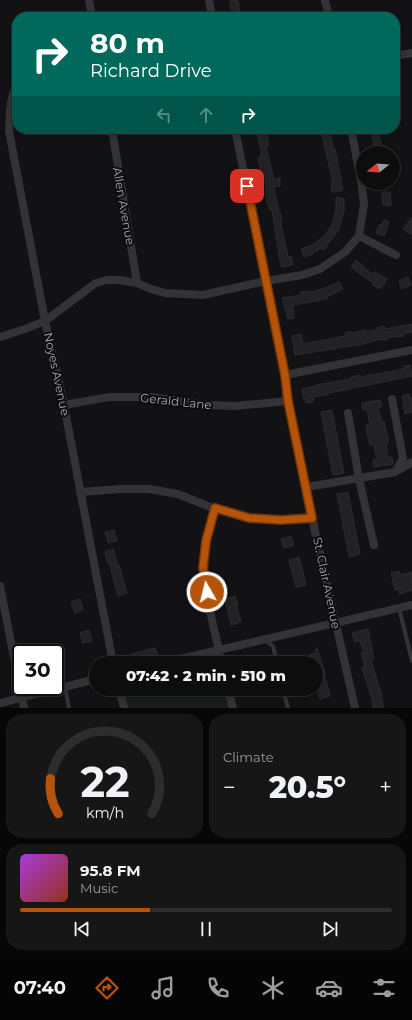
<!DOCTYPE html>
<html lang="en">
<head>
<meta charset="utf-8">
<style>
  body { margin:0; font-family:Montserrat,sans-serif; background:#171617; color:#f1f3f6; height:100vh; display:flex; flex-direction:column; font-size:15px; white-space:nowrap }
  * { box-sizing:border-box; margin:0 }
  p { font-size:13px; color:#9b9c9e }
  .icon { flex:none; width:22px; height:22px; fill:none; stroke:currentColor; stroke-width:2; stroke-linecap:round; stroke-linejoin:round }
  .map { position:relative; height:708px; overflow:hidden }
  .sheet { display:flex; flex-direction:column; gap:6px; padding:6px; background:#080708; flex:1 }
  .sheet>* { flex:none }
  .top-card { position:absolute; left:12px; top:12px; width:388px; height:122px; border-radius:16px; box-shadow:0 2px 6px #0003,0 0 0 1px #2e2d2e; background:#00695c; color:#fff; overflow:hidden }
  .needle { width:26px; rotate:253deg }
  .tools { position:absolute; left:356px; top:146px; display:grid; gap:8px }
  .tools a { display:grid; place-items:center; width:44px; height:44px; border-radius:50%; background:#0e0d0e; box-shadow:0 2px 6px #0003,0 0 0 1px #2e2d2e; font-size:20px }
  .speed { position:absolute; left:12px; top:644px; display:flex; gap:8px; font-size:20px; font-weight:700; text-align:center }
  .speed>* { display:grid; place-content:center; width:52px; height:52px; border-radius:50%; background:#0e0d0e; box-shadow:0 2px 6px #0003,0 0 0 1px #2e2d2e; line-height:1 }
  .speed .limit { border:2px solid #111; border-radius:6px; background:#fff; color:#111 }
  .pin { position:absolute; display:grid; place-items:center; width:34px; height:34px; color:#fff; margin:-17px; border-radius:8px; box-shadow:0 2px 6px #0006 }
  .me { position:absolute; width:44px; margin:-22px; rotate:352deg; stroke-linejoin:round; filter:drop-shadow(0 0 3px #0008) }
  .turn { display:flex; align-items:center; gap:14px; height:84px; padding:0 12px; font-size:18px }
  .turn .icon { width:52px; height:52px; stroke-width:2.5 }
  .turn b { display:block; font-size:28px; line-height:34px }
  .lanes { display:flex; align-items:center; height:38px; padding:0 12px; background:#0003; justify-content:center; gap:20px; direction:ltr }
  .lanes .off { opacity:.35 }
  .big { font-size:30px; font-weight:800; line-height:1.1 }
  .sheet .widget { flex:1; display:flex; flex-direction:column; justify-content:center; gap:6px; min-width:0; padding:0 14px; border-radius:16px; background:#171617 }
  .sheet .dial { align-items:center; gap:0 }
  .dial svg { height:104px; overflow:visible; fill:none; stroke:#2e2d2e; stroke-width:7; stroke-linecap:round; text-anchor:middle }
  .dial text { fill:#f1f3f6; stroke:none }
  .song { display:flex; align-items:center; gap:12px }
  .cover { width:48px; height:48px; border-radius:6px; background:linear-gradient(135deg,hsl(280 70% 55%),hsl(10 70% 35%)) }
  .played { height:4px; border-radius:2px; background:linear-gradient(90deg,#b45309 35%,#2e2d2e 35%) }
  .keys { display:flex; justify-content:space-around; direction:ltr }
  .heat { display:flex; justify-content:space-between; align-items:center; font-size:22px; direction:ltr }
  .sheet .tiles { flex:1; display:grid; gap:6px; grid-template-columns:1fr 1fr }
  .widget:last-child { grid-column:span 2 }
  .trip { position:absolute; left:89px; top:656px; width:234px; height:40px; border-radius:20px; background:#0e0d0e; box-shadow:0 2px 6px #0003,0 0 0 1px #2e2d2e; font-weight:800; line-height:40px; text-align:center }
  .menu { display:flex; height:64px; justify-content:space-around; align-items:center; background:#060506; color:#9b9c9e }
  .menu .icon { width:28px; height:28px }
  .menu .selected { color:#b45309 }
  .menu b { font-size:18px; color:#f1f3f6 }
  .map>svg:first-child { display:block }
  .green { fill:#181d1a }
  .building { fill:#222224; stroke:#2c2c2e }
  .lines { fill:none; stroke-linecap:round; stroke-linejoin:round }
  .service { stroke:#333337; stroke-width:4 }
  .minor { stroke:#333337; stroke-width:8 }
  .route-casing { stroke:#753606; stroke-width:10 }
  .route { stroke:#b45309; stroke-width:7 }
  .labels { text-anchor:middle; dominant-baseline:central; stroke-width:4; stroke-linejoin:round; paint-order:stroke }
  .street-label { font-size:12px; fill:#a4a6b2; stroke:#0d0c0e }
</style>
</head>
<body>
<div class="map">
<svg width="412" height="708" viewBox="0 0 412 708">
  <rect width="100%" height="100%" fill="#121113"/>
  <path class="green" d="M119,689h109l5,19h-109z"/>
  <path class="building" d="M230,0h7l1,2 3,15h-9z
    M256,129h7l2,6 2,-1 2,12 -3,1 8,33 6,-2v8l-6,1 1,6 4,19h1l2,8h-2l8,37 3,-1 2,9 -11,2 -2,-6 -8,-51h-2l-1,-6h-2l-2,-25h-2l-5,-20 3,-1 -1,-3h2z
    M370,129h7l5,18 -8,1 -1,-9z
    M330,133l4,17 1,-1 8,41 -8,2h-3l-1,-8 2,-1 -11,-48z
    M382,192h8l1,13h-8z
    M336,197l8,2v12l-5,18 -13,18 -3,3 -2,-2 -11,8v-2l-6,3 -3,-8 12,-4 11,-9 8,-11 4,-15z
    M412,217v18l-9,-6z
    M384,220l5,2 -5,14 -8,-3 4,-9 2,1z
    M356,260l17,15 1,-3 13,7 -6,9 -1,-1 -1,2 -6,-4 1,-1 -23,-17z
    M408,277l3,8 -9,4 -3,-8z
    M339,282l4,7 -16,8v2l-34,6 1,13 -6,1 -6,-21 19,-3 -1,-3 9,-1v2l19,-6z
    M412,324v8l-9,2 1,2 -6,1v-1l-11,2 1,2h-7v-1l-18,5 -68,11 -3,-19 9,-2 2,10 43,-8 -1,-3 6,-2 1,2 13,-3 1,2 11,-2v-2l7,-2 1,3z
    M410,365l2,11 -83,17v1l-15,3 -1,5 -7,1v-4l-2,1 -2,-11 14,-3v-1l35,-6v-2l9,-2v2l39,-7 5,-2v-2z
    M409,394v4l3,-1v15l-7,2 -3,-18z
    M380,400l2,7h-4l4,15h2l5,20 -3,1 2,15 4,-1 1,7 -19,3 -1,-7h4l-3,-15h-4l-2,-8 -2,-12 4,-1 -3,-14h-4l-1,-7z
    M332,410l12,63 -11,2 -12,-63z
    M348,492l12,62 -11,3 -12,-63z
    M114,530l3,11 -9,2 -3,-11z
    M291,536l3,9 -10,3 -3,-9z
    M113,549l5,17 1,-1 8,28 -9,3 -9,-34 -1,1 -3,-11z
    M299,557l7,28 -10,2 -7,-27z
    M399,571l2,4 11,-3v18l-12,4 -2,-5 -3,1 -4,-17z
    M235,596l3,9h-2l5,17 -10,3 -6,-26z
    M80,599l3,11 -8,3 -4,-11z
    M368,629l6,30 -3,1 11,36 -1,1 3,11h-11l-1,-6h1l-11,-34 3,-1 -4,-14 3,-1 -4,-11 -5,1 -3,-9z
    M89,630l3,11 -9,2 -3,-10z
    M155,648l3,9 -24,6 -3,-9z
    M316,648h1l8,25h-1l6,23 -10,3 -4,-15v-21h-5l-2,-8 7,-2z"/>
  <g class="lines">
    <path class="service" d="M399,608l13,53
      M265,640l8,6 4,17
      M65,687l4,21
      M283,689l5,19"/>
    <path class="minor" d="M89,0l3,17
      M209,0l3,17
      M325,0l4,17
      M395,56l17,-3
      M17,85c-8,14 -7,31 -8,46l36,190 19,84 49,258
      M112,129l25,154
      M235,129l50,246 3,26 24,117 43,190
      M359,236l37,19
      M0,337l25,-8 20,-8 44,-33 7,-5 11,-3h12l18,3 14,6 14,4 38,2 63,-14 36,-6 18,-6 25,-17 14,-16 5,-32 -2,-18 -11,-57
      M285,375l127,-25
      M392,399l11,59 -7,13
      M64,405l45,-8h42l55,8 29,1 53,-5
      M348,413l11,66 15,66
      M307,487l88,-15 17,-10
      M80,492l39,-3h30l29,5 37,15 34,9 32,2 31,-2
      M215,509c-3,10 -7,21 -9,32 -7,36 8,87 16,122
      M0,586l24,122
      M163,663l249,-58
      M119,689l5,19
      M228,689l5,19
      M0,703l96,-24"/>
  </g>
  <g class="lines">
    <defs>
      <path id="route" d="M207,592l-4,-24 3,-27 9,-33 34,10 32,2 31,-2 -24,-117 -3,-26 -38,-189"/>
    </defs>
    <use href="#route" class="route-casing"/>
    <use href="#route" class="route"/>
  </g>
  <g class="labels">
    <g class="street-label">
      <text transform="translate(124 206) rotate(80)">Allen Avenue</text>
      <text transform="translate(57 374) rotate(78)">Noyes Avenue</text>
      <text transform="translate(176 401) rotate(6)">Gerald Lane</text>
      <text transform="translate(327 583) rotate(78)">St. Clair Avenue</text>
    </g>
  </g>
</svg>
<div class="tools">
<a><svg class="needle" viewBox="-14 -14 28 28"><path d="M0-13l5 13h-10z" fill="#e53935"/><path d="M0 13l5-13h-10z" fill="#9b9c9e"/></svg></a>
</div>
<div class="speed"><div class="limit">30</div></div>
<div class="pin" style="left:247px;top:186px;background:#d93025"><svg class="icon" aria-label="arrive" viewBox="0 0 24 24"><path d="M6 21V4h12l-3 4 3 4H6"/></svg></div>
<svg class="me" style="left:207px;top:592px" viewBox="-20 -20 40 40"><circle r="17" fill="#b45309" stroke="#fff" stroke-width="3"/><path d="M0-11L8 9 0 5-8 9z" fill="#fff"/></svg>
<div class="trip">07:42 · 2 min · 510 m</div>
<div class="top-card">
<div class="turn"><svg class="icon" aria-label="right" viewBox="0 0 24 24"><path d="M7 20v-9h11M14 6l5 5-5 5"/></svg><div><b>80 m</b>Richard Drive</div></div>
<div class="lanes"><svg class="icon off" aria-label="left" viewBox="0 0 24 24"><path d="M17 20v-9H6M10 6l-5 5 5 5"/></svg><svg class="icon off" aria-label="ahead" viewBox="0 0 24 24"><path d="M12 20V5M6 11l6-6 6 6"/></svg><svg class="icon" aria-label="right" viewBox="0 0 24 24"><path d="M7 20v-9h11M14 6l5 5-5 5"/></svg></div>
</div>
</div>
<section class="sheet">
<div class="tiles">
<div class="widget dial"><svg viewBox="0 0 100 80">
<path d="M14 69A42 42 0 1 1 86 69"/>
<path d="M14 69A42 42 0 0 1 8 42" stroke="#b45309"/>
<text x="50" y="56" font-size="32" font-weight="700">22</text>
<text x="50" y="72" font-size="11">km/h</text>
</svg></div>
<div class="widget"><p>Climate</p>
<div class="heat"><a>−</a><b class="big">20.5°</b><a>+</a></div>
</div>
<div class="widget">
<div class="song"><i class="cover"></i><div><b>95.8 FM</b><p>Music</p></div></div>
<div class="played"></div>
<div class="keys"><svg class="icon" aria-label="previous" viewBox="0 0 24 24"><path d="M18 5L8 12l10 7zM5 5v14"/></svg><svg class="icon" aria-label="pause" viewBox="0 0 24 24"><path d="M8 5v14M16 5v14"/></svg><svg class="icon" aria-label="next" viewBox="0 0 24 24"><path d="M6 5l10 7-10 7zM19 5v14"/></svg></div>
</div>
</div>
</section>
<nav class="menu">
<b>07:40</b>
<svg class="icon selected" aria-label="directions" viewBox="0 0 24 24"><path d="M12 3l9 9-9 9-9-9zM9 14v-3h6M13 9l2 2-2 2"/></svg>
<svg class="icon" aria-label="music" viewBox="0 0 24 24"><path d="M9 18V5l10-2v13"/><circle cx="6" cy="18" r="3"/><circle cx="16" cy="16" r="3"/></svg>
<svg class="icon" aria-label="phone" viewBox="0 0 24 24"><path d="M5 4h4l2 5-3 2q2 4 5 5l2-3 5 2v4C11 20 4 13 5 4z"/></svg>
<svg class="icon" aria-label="climate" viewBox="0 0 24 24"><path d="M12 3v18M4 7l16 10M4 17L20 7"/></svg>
<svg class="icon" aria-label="car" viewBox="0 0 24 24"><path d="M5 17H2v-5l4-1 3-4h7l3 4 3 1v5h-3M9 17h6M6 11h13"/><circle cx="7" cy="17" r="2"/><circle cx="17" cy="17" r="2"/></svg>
<svg class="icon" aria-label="filters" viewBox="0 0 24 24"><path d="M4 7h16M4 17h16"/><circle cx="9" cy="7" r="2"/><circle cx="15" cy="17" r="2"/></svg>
</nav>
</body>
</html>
